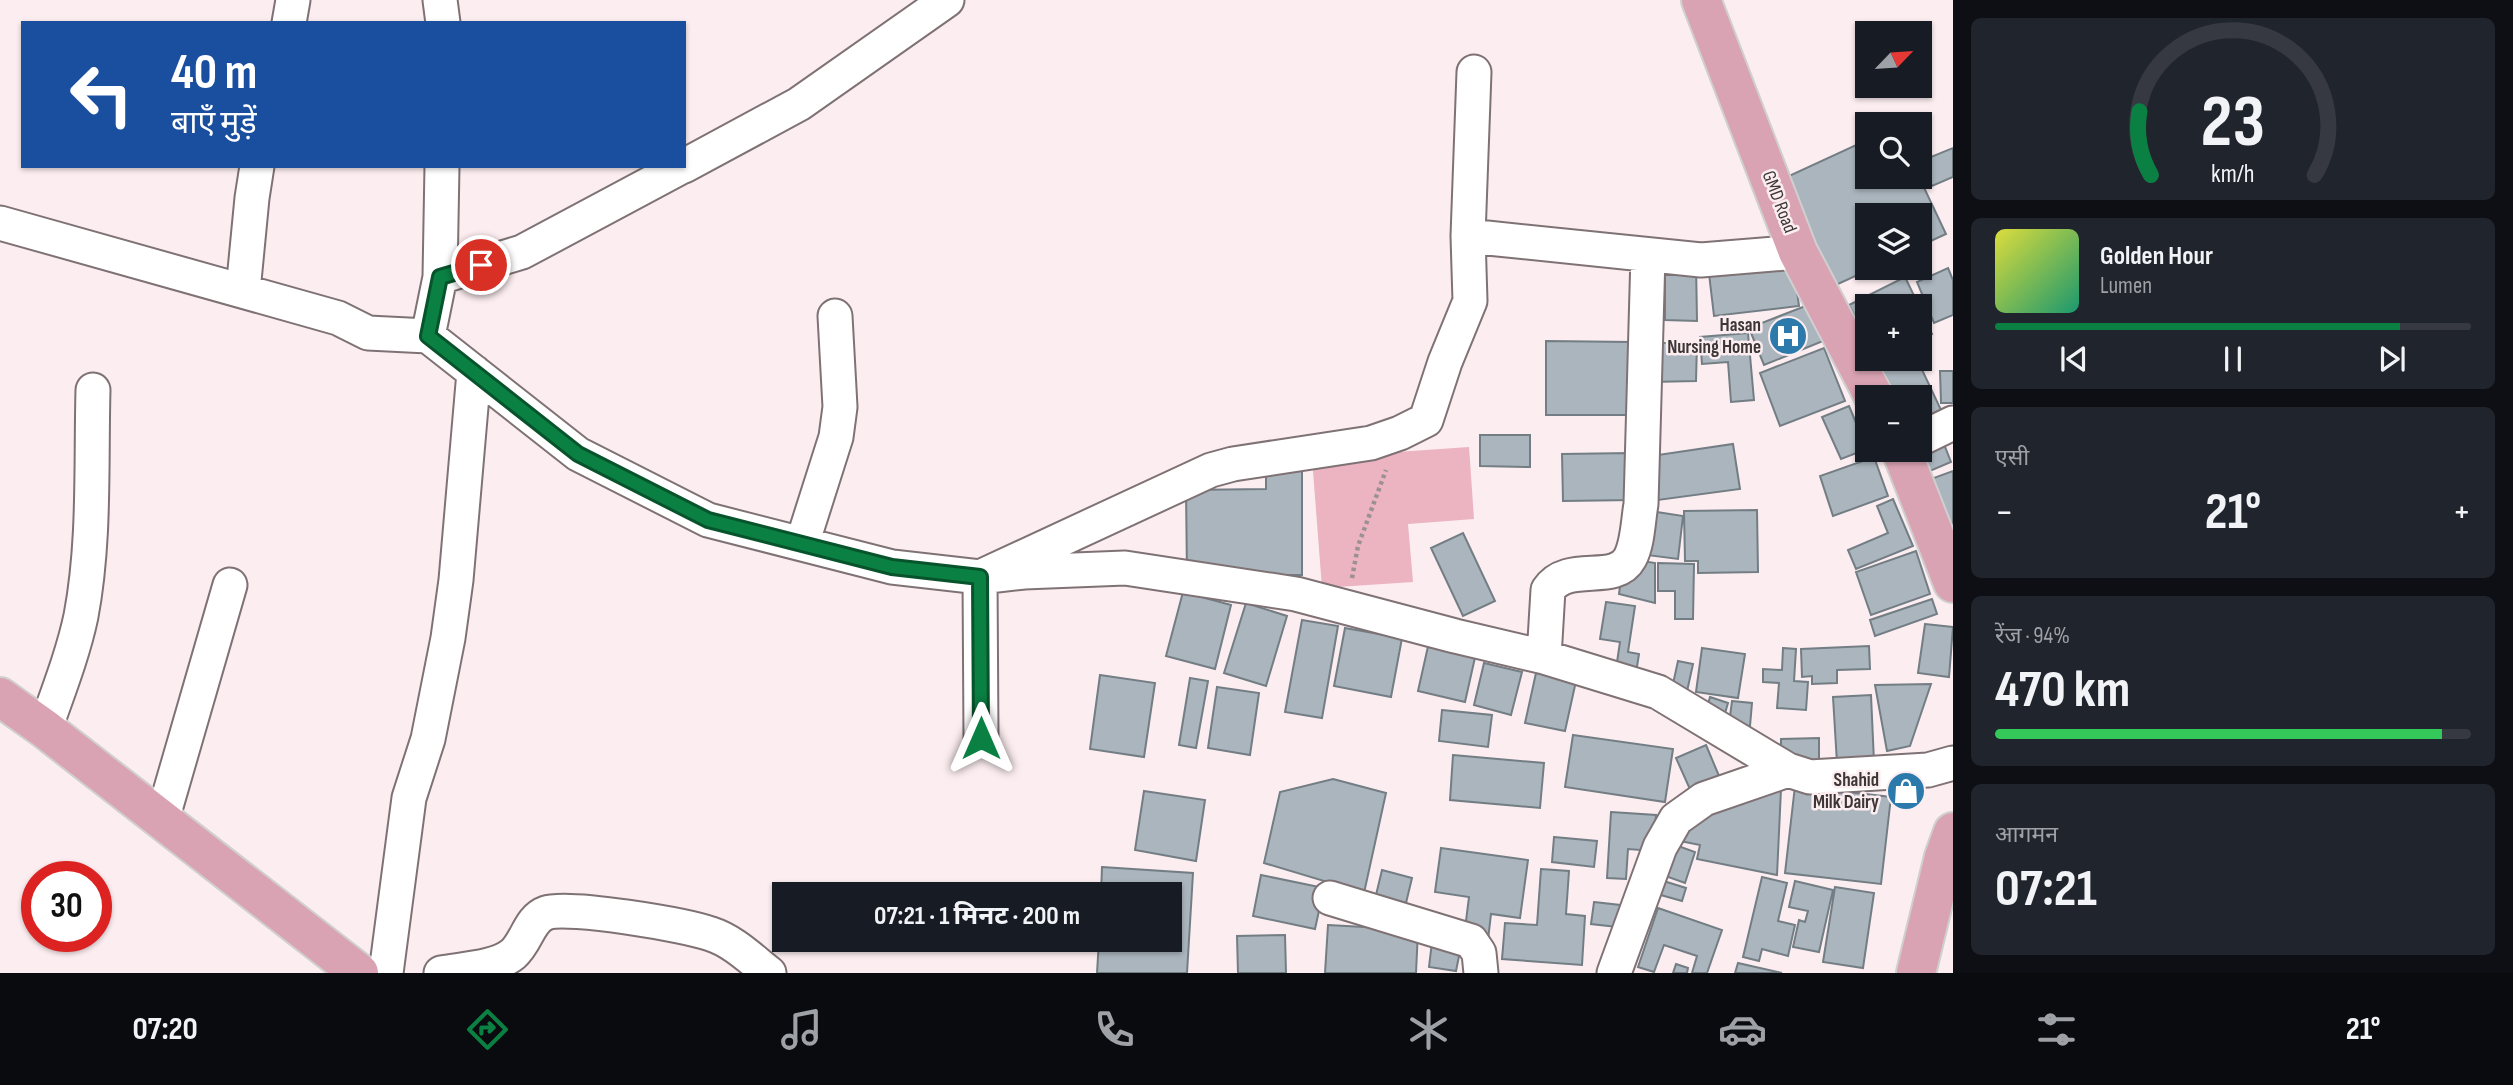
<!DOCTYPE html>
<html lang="hi">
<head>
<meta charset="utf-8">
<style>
  body { margin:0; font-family:"Sofia Sans Condensed","Noto Sans Devanagari",sans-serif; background:#20242c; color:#f1f3f6; height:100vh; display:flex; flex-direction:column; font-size:26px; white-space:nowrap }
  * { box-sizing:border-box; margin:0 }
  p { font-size:23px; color:#9ea1a6 }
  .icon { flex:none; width:38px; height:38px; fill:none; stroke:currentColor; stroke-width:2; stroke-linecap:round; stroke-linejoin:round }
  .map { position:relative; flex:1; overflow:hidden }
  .panel { display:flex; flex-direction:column; gap:18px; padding:18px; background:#0d0f14; width:560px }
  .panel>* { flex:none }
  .top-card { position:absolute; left:21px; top:21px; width:665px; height:147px; border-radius:0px; box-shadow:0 2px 5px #0004; background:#1a4fa0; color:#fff; overflow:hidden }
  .needle { width:46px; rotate:65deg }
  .tools { position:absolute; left:1855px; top:21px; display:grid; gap:14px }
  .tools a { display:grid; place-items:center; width:77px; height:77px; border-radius:0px; background:#171b24; box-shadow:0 2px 5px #0004; font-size:35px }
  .speed { position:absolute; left:21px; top:861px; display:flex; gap:14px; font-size:35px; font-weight:700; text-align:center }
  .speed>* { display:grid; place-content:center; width:91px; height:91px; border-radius:50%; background:#171b24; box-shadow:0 2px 5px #0004; line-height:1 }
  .speed .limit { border:10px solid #d22; background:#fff; color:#111 }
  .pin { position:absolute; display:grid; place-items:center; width:60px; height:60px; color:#fff; margin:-30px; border:4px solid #fff; border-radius:50%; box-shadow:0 2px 7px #0007 }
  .me { position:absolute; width:77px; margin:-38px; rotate:0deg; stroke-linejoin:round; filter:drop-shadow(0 0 5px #0008) }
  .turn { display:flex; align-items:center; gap:24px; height:147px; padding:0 35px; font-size:32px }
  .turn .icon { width:91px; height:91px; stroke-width:2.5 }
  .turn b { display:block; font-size:49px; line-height:60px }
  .big { font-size:52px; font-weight:700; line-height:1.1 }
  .panel .tile { flex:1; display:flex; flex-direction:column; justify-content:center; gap:10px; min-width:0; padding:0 24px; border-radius:10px; background:#20242c }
  .panel .dial { align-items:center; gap:0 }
  .dial svg { height:182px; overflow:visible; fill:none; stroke:#363941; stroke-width:7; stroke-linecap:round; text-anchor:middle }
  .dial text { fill:#f1f3f6; stroke:none }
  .song { display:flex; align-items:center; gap:21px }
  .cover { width:84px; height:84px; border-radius:10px; background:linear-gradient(135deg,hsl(60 70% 55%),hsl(160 70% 35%)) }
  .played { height:7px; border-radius:4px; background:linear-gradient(90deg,#0b8043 85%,#363941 85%) }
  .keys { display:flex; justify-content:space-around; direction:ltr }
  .heat { display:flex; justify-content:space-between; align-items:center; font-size:38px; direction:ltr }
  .charge { height:10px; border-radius:5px; background:linear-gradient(90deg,#34c759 94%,#363941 0) }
  .trip { position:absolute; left:772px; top:882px; width:410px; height:70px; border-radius:0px; background:#171b24; box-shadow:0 2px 5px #0004; font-weight:700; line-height:70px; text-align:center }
  .tabs { display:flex; height:112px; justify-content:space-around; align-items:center; background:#090b0e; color:#9ea1a6 }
  .tabs .icon { width:49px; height:49px }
  .tabs .selected { color:#0b8043 }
  .tabs b { font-size:32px; color:#f1f3f6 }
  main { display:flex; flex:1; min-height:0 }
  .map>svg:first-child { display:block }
  .green { fill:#ecb3c1 }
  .building { fill:#abb5bd; stroke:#737d84; stroke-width:2 }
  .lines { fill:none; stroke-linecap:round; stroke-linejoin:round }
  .minor-casing { stroke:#7f7275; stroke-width:37 }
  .major-casing { stroke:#d0cfcf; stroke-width:42 }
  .path { stroke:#9b9193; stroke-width:4.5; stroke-dasharray:3.5 3.5; stroke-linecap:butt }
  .minor { stroke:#fff; stroke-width:33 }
  .major { stroke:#daa3b3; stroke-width:38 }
  .route-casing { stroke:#07532c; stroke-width:18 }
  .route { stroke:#0b8043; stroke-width:12 }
  .labels { text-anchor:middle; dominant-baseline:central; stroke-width:5; stroke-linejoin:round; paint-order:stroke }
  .street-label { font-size:19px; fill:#3c3637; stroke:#fcedf0 }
  .poi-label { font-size:19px; font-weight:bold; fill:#3c3637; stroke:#fcedf0; text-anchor:end }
</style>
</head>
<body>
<main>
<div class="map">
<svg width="1953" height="973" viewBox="0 0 1953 973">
  <rect width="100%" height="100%" fill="#fcedf0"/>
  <path class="green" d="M1469,447l5,72 -66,5 5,58 -91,6 -10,-130z"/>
  <path class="building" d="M1867,140v37h52l27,57 -26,12v-31h-53v53h6l-46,21 -49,-108z
    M1953,148v29l-21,9 -11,-25z
    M1792,255l7,51 -85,10 -6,-51z
    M1665,262l31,1 1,58 -32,-1z
    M1948,268l5,12v35l-19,8 -17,-41z
    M1905,277l14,29h-52v35l-18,-36z
    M1808,305l15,36 -59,24 -15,-37z
    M1920,308l12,26 -12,6z
    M1748,333l6,67 -23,2 -3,-40 -26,2 -2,-27z
    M1546,341l85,1 -1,73h-84z
    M1649,343h48l-1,38 -46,1z
    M1824,348l21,53 -65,25 -20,-53z
    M1903,359h14l24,51 -21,10v-23h-24l-14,-28z
    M1940,371h13v32h-12z
    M1849,406l18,43 -26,10 -19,-42z
    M1940,434l11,28 -33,14 -11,-26z
    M1480,435h50v32l-50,-1z
    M1733,444l7,45 -82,11 -7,-44z
    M1632,453l1,47 -70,1 -1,-47z
    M1874,457l14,39 -55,20 -13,-40z
    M1266,462l36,1v112h-115l-1,-85 80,-1z
    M1953,471v56l-14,5 -19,-49z
    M1893,499l20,47 -57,23 -8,-19 40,-17 -11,-27z
    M1644,510l39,6 -5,43 -39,-5z
    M1757,510l1,62 -60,1v-12h-13l-1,-50z
    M1463,533l32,68 -32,15 -32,-68z
    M1916,551l14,43 -59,21 -15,-43z
    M1636,560l19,3v40l-36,-9 3,-23z
    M1658,563l36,1 -1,55h-18v-28h-17z
    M1183,592l48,13 -16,64 -49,-13z
    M1932,599l5,15 -62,22 -5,-16z
    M1606,602l29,4 -7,46 11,2 -3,19 -20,-4 4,-27 -20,-3z
    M1246,603l41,13 -21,70 -42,-13z
    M1302,620l36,6 -16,92 -37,-6z
    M1925,624l28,3 -4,50 -31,-4z
    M1345,628l57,10 -11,59 -57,-11z
    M1429,642l47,11 -11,49 -47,-11z
    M1869,646l1,23 -33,1v13l-25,1v-8l-10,1 -1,-28z
    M1702,648l43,6 -7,44 -42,-6z
    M1783,648l13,1 -2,32 14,1 -2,28 -29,-2 2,-25 -16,-1v-13l19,1z
    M1678,661l15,3 -7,32 16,3 -3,12 -28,-18z
    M1484,663l38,9 -11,43 -37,-10z
    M1536,673l40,8 -11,50 -40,-8z
    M1100,675l55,8 -11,74 -54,-8z
    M1190,678l18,3 -12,67 -17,-3z
    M1931,684l-21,62 -23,5 -12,-66z
    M1217,687l42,6 -9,62 -42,-7z
    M1871,695l3,67 -37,1 -4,-66z
    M1710,697l18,6 -6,21 -18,-6z
    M1732,701l20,2 -2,23 -21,-2z
    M1442,710l50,5 -4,32 -49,-6z
    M1573,735l100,14 -8,53 -100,-15z
    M1819,738v25l-38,1v-25z
    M1706,745l16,38 -29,13 -17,-38z
    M1453,755l91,8 -4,45 -90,-8z
    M1333,779l53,14 -22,100 -100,-30 16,-71z
    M1795,786l96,11 -10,87 -96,-11z
    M1781,789l-4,86 -80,-16 3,-14 -30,-6 54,-40z
    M1144,791l61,9 -9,61 -61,-11z
    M1611,812l45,3 -2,36 -26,-2 -2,30 -19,-1z
    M1554,837l43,4 -3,26 -42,-5z
    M1667,842l28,10 -10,31 -28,-10z
    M1441,848l87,12 -8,58 -29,-4 -3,26 -24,-3 5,-40 -34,-5z
    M1102,867l91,6 -6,100h-90l2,-33h70v-46h-68z
    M1541,869l28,2 -3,43 19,2 -3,49 -80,-6 3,-36 32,2z
    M1382,870l30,8 -6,25 -30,-8z
    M1261,875l63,13 -9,41 -62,-13z
    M1762,877l25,6 -9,38 17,4 -7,31 -26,-7 -3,12 -16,-4z
    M1654,878l32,10 -4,13 -32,-9z
    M1795,881l38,9 -14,62 -26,-5 6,-27 6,2 3,-11 -19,-4z
    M1835,887l39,6 -11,75 -40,-6z
    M1594,902l35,4 -3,22 -35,-4z
    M1658,908l64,22 -15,43h-15l5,-17 -33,-11 -10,27 -16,-5z
    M1328,925l90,5 -2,43h-91z
    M1285,935l1,38h-48l-1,-37z
    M1432,942l29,4 -5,25 -27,-4z
    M1738,963l44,10h-47z
    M1676,964l12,4 -1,5h-14z"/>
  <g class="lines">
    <defs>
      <path id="minor" d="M440,0l3,23
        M289,23l4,-23
        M684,166l115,-62 148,-104
        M0,223l338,95 30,15 60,3 150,118 130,66 184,47 88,10 44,-5 101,-4 171,26 159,42 89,21 114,35 130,78 22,7 118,-7 25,-7
        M1468,236l233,24 97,-8
        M440,277l82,-25 161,-86
        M243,291l9,-93 5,-32
        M428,336l12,-59 2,-111
        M1920,439l33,-16
        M802,544l34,-107 4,-30 -5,-91
        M1544,657l4,-67c20,-30 67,-4 82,-32 8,-15 8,-37 11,-54l7,-249
        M45,729c13,-37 28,-75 36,-113 14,-74 10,-152 12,-226
        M981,738l-1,-161 231,-107 22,-6 138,-21 29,-10 26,-13 19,-58 25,-61 -2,-65 6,-164
        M162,820l68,-235
        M1330,898l141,43 8,12 2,20
        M386,973l23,-175 19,-59 20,-101 8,-58 18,-208
        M441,973c22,-4 55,-5 72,-19 14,-12 16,-35 33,-41 22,-8 140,12 165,21 22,7 40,25 58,39
        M1614,973l46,-126 16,-28 28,-20 84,-29"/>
      <path id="major" d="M1701,0l97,252 76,145
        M1901,450l52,133
        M0,697l45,32 314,244
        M1916,973l28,-116 9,-25"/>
    </defs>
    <use href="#minor" class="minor-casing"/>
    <use href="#major" class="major-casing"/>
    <path class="path" d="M1352,578l6,-32 28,-76"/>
    <use href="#minor" class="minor"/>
    <use href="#major" class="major"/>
  </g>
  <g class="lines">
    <defs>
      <path id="route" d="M481,265l-41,12 -12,59 150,118 130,66 184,47 88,10 1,161"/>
    </defs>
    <use href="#route" class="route-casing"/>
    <use href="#route" class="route"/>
  </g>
  <defs>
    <symbol id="hospital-disc" viewBox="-11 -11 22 22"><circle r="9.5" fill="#2c7aac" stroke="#fcedf0"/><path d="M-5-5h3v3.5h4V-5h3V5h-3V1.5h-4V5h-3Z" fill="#fff"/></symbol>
    <symbol id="shop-disc" viewBox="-11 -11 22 22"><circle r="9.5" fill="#2c7aac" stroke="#fcedf0"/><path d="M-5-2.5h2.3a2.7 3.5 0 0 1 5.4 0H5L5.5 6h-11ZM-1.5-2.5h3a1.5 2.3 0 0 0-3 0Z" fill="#fff"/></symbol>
  </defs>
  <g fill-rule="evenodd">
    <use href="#hospital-disc" x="1766" y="314" width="44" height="44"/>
    <use href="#shop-disc" x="1884" y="769" width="44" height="44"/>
  </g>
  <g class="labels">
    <g class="street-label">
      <text transform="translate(1779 202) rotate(69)">GMD Road</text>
    </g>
    <g class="poi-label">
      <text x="1761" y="325">Hasan<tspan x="1761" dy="22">Nursing Home</tspan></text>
      <text x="1879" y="780">Shahid<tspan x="1879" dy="22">Milk Dairy</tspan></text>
    </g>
  </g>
</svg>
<div class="tools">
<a><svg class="needle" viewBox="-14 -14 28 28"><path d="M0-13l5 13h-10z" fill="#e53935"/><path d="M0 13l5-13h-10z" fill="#9ea1a6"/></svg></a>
<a><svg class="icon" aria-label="search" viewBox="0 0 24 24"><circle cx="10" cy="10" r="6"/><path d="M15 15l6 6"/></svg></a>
<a><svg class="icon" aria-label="layers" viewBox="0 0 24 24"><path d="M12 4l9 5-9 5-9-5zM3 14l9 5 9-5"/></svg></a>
<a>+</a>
<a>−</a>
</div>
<div class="speed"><div class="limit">30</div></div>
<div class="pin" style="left:481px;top:265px;background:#d93025"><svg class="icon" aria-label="arrive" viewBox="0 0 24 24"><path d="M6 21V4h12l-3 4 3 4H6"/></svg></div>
<svg class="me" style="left:981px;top:738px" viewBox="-20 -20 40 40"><path d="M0-17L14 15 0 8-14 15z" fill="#0b8043" stroke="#fff" stroke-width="4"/></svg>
<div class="trip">07:21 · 1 मिनट · 200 m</div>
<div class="top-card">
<div class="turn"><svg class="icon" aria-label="left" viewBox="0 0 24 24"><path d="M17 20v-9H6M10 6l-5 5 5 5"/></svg><div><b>40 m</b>बाएँ मुड़ें</div></div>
</div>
</div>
<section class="panel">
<div class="tile dial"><svg viewBox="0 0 100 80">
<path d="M14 69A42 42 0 1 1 86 69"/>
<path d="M14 69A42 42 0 0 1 9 41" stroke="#0b8043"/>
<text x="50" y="56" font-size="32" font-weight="700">23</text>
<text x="50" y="72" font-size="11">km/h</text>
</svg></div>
<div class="tile">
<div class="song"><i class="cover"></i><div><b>Golden Hour</b><p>Lumen</p></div></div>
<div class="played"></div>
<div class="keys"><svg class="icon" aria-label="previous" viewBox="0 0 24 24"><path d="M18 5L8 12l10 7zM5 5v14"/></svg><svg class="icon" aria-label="pause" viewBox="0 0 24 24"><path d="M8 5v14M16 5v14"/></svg><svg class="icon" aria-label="next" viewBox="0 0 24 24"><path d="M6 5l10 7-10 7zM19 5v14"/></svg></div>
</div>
<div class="tile"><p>एसी</p>
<div class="heat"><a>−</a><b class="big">21°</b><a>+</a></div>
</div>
<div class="tile"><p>रेंज · 94%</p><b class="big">470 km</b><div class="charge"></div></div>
<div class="tile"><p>आगमन</p><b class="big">07:21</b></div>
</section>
</main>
<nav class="tabs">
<b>07:20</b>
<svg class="icon selected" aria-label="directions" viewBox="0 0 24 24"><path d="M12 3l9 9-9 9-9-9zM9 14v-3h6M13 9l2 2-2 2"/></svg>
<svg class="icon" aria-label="music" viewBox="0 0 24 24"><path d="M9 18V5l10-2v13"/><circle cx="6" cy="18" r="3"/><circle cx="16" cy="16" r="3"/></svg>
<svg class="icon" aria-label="phone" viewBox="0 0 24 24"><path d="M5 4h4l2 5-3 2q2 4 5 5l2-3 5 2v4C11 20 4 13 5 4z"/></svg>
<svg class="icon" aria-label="climate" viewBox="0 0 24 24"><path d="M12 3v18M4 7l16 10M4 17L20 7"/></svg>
<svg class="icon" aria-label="car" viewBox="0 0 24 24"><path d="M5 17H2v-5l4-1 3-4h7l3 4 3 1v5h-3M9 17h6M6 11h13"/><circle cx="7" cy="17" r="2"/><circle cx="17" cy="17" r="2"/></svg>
<svg class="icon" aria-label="filters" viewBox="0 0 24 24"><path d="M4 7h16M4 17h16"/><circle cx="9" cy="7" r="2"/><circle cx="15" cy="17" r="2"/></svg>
<b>21°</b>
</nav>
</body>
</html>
